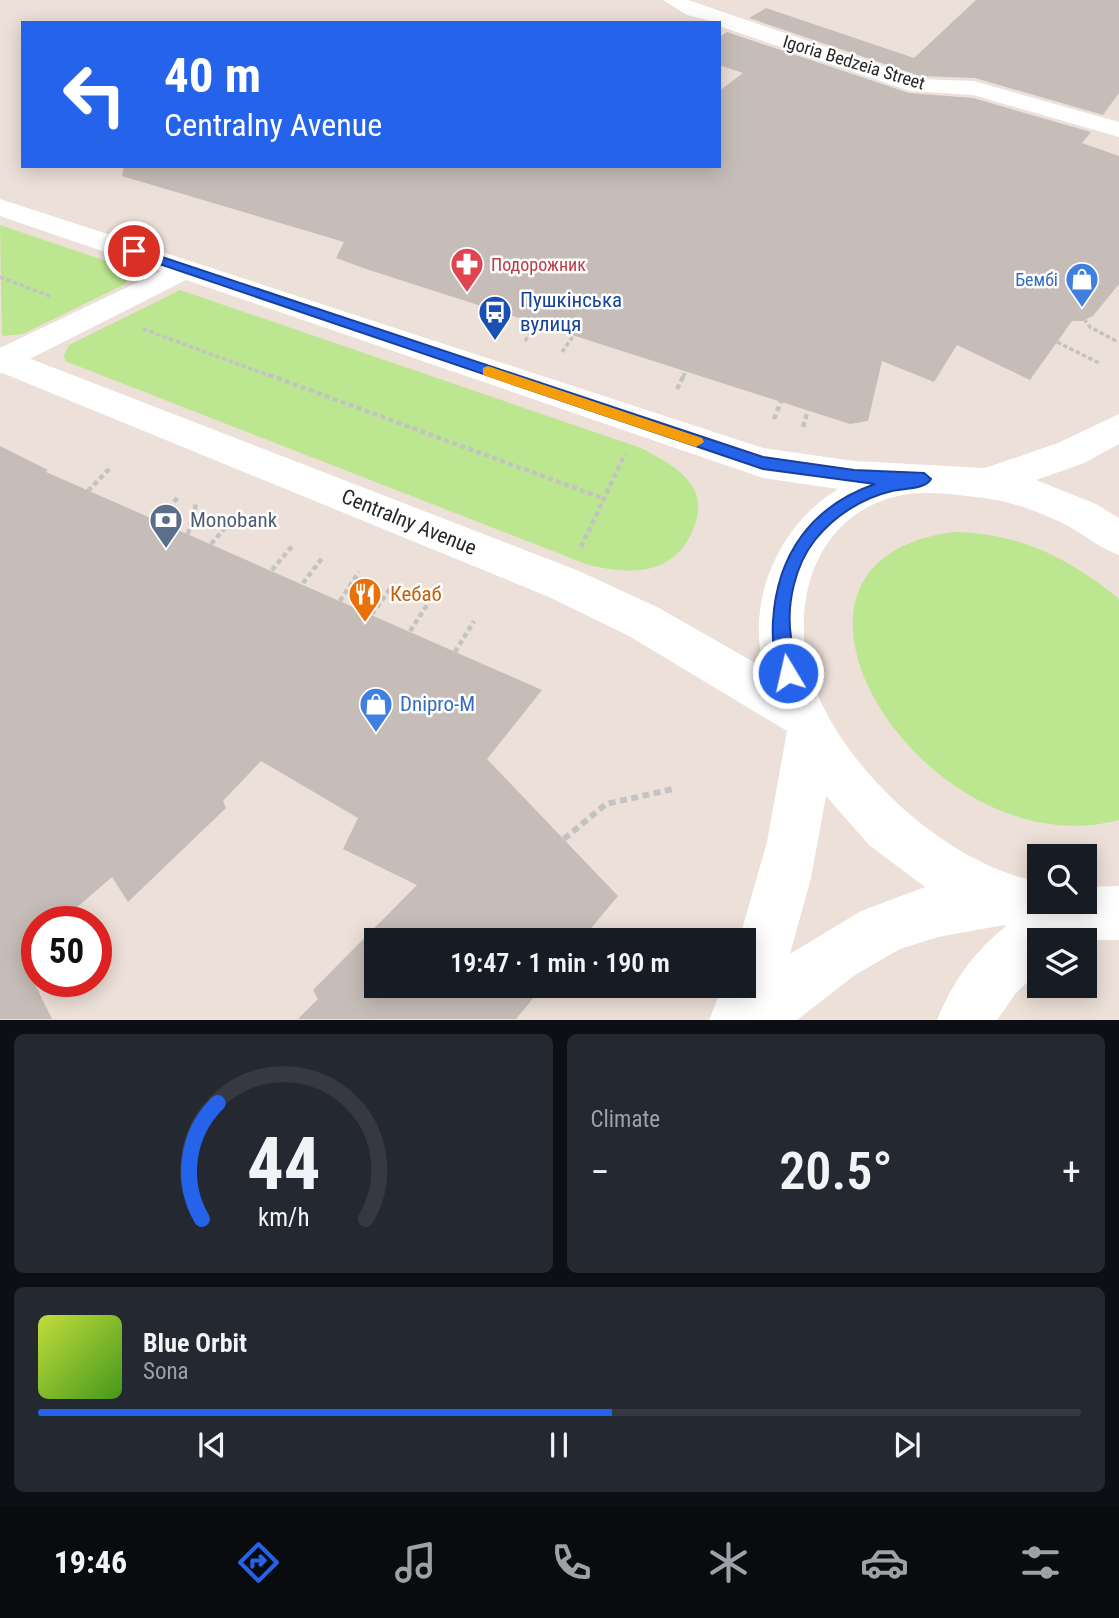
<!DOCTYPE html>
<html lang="en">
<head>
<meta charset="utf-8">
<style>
  body { margin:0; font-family:"Roboto Condensed",sans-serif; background:#242831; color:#f1f3f6; height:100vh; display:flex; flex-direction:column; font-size:26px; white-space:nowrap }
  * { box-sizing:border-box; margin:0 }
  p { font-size:23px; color:#9ea1a6 }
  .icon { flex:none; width:38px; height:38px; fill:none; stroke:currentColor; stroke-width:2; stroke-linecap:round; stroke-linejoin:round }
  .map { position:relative; height:1020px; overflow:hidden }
  .drawer { display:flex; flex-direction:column; gap:14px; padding:14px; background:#0d0f14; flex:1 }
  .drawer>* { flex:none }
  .top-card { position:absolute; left:21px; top:21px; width:700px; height:147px; border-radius:0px; box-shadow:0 4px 18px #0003; background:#2563eb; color:#fff; overflow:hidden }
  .fabs { position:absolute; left:1027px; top:844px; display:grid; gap:14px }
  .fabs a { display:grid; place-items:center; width:70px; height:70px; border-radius:0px; background:#171b24; box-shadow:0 4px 18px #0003; font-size:35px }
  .speed { position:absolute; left:21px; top:906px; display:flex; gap:14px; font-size:35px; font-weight:700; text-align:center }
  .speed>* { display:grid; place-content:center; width:91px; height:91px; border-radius:50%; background:#171b24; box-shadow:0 4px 18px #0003; line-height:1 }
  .speed .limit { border:10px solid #d22; background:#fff; color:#111 }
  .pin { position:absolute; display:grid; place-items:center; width:60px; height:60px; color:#fff; margin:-30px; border:4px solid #fff; border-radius:50%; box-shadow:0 2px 7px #0007 }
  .me { position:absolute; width:77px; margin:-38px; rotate:351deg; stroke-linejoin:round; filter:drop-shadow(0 0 5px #0008) }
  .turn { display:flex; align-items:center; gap:24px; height:147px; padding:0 28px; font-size:32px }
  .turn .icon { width:91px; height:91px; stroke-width:2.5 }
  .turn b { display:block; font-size:49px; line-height:60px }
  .big { font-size:52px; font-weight:600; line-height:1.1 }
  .drawer .widget { flex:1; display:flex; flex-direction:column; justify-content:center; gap:10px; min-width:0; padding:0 24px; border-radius:10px; background:#242831 }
  .drawer .dial { align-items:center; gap:0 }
  .dial svg { height:182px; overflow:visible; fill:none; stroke:#363941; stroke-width:7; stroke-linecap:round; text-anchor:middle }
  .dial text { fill:#f1f3f6; stroke:none }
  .song { display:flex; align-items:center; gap:21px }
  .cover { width:84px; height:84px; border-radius:10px; background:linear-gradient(135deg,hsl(70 70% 55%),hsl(100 70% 35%)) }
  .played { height:7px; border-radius:4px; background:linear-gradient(90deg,#2563eb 55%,#363941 55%) }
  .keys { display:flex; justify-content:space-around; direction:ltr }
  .heat { display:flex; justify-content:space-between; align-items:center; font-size:38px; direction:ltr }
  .drawer .tiles { flex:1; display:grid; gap:14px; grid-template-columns:1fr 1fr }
  .widget:last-child { grid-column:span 2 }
  .trip { position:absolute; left:364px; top:928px; width:392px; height:70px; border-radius:0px; background:#171b24; box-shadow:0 4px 18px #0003; font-weight:600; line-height:70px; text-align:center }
  .tab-bar { display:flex; height:112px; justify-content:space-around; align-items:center; background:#090b0e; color:#9ea1a6 }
  .tab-bar .icon { width:49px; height:49px }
  .tab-bar .current { color:#2563eb }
  .tab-bar b { font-size:32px; color:#f1f3f6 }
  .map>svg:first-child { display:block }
  .green { fill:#bde691 }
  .building { fill:#c7bdb8 }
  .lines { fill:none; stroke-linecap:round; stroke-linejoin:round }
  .path-far2 { stroke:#c3c3c3; stroke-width:3.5; stroke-dasharray:4.5 2.5; stroke-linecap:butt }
  .path-far1 { stroke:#c3c3c3; stroke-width:4.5; stroke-dasharray:5 3.5; stroke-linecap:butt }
  .path { stroke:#c3c3c3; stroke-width:6; stroke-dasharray:7 4.5; stroke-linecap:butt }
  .street { fill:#fff; fill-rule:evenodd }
  .secondary { fill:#fff; fill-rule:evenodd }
  .route { fill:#2563eb; stroke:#184099; stroke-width:2 }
  .slow { fill:#f59e0b }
  .labels { text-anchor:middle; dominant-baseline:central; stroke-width:5; stroke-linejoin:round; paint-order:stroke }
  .far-street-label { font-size:18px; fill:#282828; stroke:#fff }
  .far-health-label { font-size:18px; fill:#be3a42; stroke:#fff; text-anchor:start }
  .far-shop-label { font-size:18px; fill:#366cbe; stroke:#fff; text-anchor:end }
  .transit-label { font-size:21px; fill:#164399; stroke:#fff; text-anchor:start }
  .service-label { font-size:21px; fill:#4e5e75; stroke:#fff; text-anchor:start }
  .street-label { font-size:21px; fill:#282828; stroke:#fff }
  .food-label { font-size:21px; fill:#c56008; stroke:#fff; text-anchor:start }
  .shop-label { font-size:21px; fill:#366cbe; stroke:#fff; text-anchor:start }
</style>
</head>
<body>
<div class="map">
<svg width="1119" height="1020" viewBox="0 0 1119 1020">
  <rect width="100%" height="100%" fill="#ece0d8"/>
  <path class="green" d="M0,225l118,40 13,9 -6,10 -102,50 -21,2z
    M180,290l461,158c20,11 43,21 54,43 5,11 4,24 -1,36 -18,49 -64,49 -108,37l-521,-203 -1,-6 5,-10z
    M954,532c65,1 115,26 165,67v221c-193,52 -392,-259 -165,-288z"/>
  <path class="building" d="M976,0h143v93l-16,22 -128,-37 -55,-2 -171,-58 17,-10 148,50z
    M727,32l182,61 64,5 118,34 -9,11 37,13v128l-26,32 -11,5h-10l-42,59 -73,-35 -23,37 -52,-21 -14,60 -18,3 -481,-154 -33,-12 8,-16 -222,-66 2,-10h595v-75l24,-18 -24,-8v-28z
    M0,446l48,24 -2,2 496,218 -55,69 131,137 -37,44h-205v45h168l-28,34h-218l20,-20 -5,-9 104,-105 -74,-36 15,-31 -97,-57 -38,40 3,7 -98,94 -16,-25 -52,45h-23v20l-16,14 31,63h-52z"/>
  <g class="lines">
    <path class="path-far2" d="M0,277l52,20
      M1084,319l6,8 28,15
      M143,329l130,48
      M525,341l12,-18
      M1057,342l44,22
      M562,352l12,-17
      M683,377l3,-6"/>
    <path class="path-far1" d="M269,375l333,123
      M677,389l7,-14
      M774,419l7,-18
      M803,427l5,-17
      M88,491l23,-24
      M157,521l22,-25
      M188,534l8,-30
      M211,544l22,-25
      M581,547l44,-93
      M272,570l22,-26
      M303,583l20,-26
      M340,601l19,-29
      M372,614l20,-28
      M410,631l19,-29
      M455,652l19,-31"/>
    <path class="path" d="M564,839l42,-35 67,-15"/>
    <path class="street" d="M663,0h25l232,79 54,2 145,41v15l-146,-42 -63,-4 -191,-65v-3l-32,-8z
      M184,260l10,2 5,7 -5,7 -194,98v-26z"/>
    <path class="secondary" d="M0,199l763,249 91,13 131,7 73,-25 61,-29v30l-35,19 -48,17 60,24 23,14v37c-19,-7 -33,-19 -51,-29 -25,-13 -57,-25 -85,-28 -22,-3 -52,-7 -74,-4 -97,14 -125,118 -92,199 34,83 134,173 223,189v19h45v-14l34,-1v54h-79v30l-24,23 -19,27h-60c15,-38 38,-69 69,-94l-2,-1 -66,12 -38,12 -45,26 -58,45h-88l14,-35h21v-45h-5l28,-98 20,-111 -158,-95 -80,-39 -549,-225v-25l579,224 80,37 105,60c-19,-68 16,-144 74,-179l-75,-11 -763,-262zM826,796l43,49 56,42 -64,24 -71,43 21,-76z"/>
  </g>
  <path class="route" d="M130,249h8l625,208 91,13 70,3 7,6c-6,11 -28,9 -39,12 -30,7 -58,25 -77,49 -20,25 -29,65 -24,97 2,13 8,30 3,42l-6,3 -7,-3c-7,-17 -9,-40 -8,-58 4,-67 39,-115 102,-137l-112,-15 -633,-215z"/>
  <path class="slow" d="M488,366l214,72 2,4 -8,5 -213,-72v-7z"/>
  <defs>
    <symbol id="pharmacy-pin" viewBox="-11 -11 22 30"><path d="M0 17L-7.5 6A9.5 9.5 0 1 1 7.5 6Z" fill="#e0444e" stroke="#fff"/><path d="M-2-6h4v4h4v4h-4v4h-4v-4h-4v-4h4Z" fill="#fff"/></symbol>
    <symbol id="shop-pin" viewBox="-11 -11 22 30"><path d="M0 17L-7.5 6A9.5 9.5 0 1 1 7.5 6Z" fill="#3f7fe0" stroke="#fff"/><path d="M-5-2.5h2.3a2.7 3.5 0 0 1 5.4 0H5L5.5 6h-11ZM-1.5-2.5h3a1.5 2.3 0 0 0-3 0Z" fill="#fff"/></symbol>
    <symbol id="bus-pin" viewBox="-11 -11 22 30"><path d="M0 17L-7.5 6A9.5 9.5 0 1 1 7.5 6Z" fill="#1a4fb4" stroke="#fff"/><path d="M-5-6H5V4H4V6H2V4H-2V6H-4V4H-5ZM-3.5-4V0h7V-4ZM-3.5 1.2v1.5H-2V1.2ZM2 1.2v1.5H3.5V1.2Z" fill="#fff"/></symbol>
    <symbol id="bank-pin" viewBox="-11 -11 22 30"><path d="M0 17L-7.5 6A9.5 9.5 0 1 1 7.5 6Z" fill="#5c6f8a" stroke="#fff"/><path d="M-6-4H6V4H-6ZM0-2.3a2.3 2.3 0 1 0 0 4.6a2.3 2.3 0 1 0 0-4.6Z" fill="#fff"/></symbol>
    <symbol id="restaurant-pin" viewBox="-11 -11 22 30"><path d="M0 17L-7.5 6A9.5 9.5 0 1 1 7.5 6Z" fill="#e8710a" stroke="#fff"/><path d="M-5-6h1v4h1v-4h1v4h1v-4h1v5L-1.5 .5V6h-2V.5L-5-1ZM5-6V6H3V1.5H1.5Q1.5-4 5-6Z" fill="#fff"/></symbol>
  </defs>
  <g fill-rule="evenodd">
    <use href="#pharmacy-pin" x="448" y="245" width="38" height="52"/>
    <use href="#shop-pin" x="1063" y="260" width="38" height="52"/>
    <use href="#bus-pin" x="476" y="293" width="38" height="52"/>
    <use href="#bank-pin" x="147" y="501" width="38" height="52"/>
    <use href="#restaurant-pin" x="346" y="575" width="38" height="52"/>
    <use href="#shop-pin" x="357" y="685" width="38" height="52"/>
  </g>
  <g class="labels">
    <g class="far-street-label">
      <text transform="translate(854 62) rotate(17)">Igoria Bedzeia Street</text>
    </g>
    <g class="far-health-label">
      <text x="491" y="264">Подорожник</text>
    </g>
    <g class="far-shop-label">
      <text x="1058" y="279">Бембі</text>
    </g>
    <g class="transit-label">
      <text x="520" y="300">Пушкінська<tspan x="520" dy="24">вулиця</tspan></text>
    </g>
    <g class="service-label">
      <text x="190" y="520">Monobank</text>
    </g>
    <g class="street-label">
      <text transform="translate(409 522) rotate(22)">Centralny Avenue</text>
    </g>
    <g class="food-label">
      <text x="390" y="594">Кебаб</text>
    </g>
    <g class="shop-label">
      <text x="400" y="704">Dnipro-M</text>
    </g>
  </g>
</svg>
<div class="fabs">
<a><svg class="icon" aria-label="search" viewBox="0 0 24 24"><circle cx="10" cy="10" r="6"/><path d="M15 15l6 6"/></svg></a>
<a><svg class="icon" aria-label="layers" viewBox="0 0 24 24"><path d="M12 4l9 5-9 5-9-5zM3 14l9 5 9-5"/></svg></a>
</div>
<div class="speed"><div class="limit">50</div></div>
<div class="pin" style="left:134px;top:251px;background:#d93025"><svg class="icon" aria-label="arrive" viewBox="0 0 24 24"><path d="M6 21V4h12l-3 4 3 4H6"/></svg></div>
<svg class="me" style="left:788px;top:673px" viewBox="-20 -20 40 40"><circle r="17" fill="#2563eb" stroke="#fff" stroke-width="3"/><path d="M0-11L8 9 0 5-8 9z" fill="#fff"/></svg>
<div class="trip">19:47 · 1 min · 190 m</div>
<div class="top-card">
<div class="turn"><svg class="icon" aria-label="left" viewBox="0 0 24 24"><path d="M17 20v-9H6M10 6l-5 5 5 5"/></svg><div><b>40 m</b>Centralny Avenue</div></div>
</div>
</div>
<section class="drawer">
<div class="tiles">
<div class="widget dial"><svg viewBox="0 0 100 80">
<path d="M14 69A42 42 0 1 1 86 69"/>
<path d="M14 69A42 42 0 0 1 21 18" stroke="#2563eb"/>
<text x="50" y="56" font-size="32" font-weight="700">44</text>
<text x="50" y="72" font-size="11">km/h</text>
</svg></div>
<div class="widget"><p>Climate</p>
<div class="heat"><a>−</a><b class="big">20.5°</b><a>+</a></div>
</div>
<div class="widget">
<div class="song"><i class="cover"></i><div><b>Blue Orbit</b><p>Sona</p></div></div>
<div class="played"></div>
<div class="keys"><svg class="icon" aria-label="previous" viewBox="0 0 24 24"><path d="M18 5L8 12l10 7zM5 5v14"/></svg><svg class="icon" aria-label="pause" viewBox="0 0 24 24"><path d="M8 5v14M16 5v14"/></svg><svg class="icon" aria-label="next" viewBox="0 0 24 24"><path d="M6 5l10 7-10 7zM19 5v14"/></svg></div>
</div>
</div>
</section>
<nav class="tab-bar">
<b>19:46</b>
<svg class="icon current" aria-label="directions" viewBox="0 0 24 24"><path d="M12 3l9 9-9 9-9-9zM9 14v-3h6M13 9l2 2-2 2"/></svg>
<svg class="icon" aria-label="music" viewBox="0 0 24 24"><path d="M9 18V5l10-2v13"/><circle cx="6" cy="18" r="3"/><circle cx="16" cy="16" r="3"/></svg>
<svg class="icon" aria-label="phone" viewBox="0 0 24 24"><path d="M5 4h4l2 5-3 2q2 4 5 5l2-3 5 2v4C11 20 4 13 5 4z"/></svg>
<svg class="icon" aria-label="climate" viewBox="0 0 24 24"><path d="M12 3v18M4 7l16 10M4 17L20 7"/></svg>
<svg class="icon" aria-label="car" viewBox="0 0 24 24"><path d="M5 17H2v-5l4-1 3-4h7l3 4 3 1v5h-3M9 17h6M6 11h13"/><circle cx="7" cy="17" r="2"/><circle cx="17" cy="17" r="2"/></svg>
<svg class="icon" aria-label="filters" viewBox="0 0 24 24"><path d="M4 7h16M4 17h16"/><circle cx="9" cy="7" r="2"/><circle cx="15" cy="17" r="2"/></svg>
</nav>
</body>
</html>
